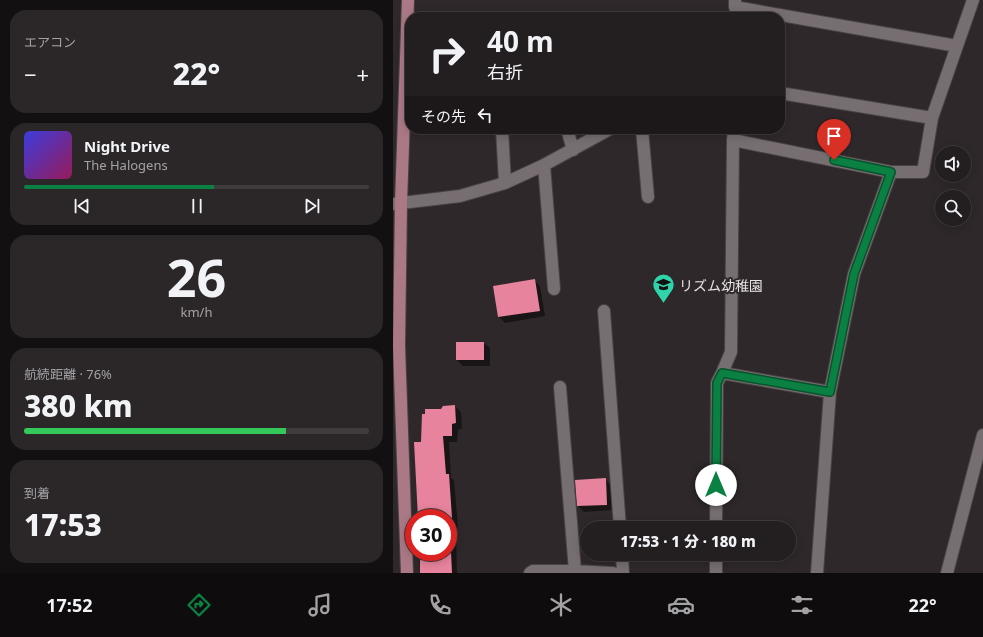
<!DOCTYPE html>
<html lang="ja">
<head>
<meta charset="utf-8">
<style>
  body { margin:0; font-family:"Noto Sans","Noto Sans JP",sans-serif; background:#2b2729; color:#f1f3f6; height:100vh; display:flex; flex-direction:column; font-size:15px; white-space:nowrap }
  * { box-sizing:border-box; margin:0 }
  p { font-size:13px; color:#a3a2a5 }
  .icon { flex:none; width:22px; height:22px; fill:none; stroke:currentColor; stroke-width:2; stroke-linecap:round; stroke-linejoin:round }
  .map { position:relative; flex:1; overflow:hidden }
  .drawer { display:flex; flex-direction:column; gap:10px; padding:10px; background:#131012; width:393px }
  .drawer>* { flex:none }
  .banner { position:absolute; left:12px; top:12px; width:380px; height:122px; border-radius:16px; box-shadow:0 2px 10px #0003,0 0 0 1px #403c3e; background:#231e20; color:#f1f3f6; overflow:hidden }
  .controls { position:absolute; left:542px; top:146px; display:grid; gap:8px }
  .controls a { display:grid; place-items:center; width:36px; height:36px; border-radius:50%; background:#231e20; box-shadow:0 2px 10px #0003,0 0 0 1px #403c3e; font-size:20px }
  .speed { position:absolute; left:12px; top:509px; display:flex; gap:8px; font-size:20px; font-weight:700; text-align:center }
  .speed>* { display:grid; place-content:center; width:52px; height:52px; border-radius:50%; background:#231e20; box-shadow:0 2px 10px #0003,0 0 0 1px #403c3e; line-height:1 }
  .speed .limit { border:6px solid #d22; background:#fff; color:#111 }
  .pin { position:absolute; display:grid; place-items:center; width:34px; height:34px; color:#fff; margin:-41px -17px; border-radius:50% 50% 50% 0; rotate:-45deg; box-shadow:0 0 4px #0007 }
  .pin .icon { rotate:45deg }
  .me { position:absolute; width:44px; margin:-22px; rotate:0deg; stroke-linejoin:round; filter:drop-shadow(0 0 3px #0008) }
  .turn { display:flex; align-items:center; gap:14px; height:84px; padding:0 16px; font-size:18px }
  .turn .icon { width:52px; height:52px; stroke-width:2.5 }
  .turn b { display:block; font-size:28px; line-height:34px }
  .then { display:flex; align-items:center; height:38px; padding:0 16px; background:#0003; gap:8px; font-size:15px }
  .big { font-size:30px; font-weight:800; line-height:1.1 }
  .drawer .card { flex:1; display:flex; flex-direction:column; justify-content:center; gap:6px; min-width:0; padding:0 14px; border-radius:16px; background:#2b2729 }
  .drawer .dial { align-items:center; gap:0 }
  .dial b { font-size:52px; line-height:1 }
  .song { display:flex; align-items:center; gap:12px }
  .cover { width:48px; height:48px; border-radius:6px; background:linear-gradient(135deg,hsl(240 70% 55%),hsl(330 70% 35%)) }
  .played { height:4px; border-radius:2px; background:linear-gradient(90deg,#0b8043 55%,#403c3e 55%) }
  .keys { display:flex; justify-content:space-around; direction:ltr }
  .heat { display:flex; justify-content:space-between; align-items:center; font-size:22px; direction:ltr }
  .charge { height:6px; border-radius:3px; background:linear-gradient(90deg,#34c759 76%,#403c3e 0) }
  .trip { position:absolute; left:187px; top:521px; width:216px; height:40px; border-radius:20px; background:#231e20; box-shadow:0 2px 10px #0003,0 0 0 1px #403c3e; font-weight:800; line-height:40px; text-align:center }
  .menu { display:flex; height:64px; justify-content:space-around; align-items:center; background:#0e0c0d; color:#a3a2a5 }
  .menu .icon { width:28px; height:28px }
  .menu .selected { color:#0b8043 }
  .menu b { font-size:18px; color:#f1f3f6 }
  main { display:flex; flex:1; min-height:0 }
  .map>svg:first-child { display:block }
  .shadow { fill:#0007 }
  .building { fill:#e7839d }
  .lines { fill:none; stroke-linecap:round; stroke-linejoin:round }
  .street-casing { stroke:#494344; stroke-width:14 }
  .primary-casing { stroke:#494344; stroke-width:14 }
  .street { stroke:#766e70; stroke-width:12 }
  .primary { stroke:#ab7986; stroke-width:12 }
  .route-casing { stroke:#07532c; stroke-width:10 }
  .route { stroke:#0b8043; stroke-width:7 }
  .labels { text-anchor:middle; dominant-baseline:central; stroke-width:4; stroke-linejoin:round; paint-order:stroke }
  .poi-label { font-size:14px; fill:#e7e3e4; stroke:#2f282a; text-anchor:start }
</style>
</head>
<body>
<main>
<section class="drawer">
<div class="card"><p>エアコン</p>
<div class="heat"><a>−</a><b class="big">22°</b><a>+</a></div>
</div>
<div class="card">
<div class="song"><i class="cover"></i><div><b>Night Drive</b><p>The Halogens</p></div></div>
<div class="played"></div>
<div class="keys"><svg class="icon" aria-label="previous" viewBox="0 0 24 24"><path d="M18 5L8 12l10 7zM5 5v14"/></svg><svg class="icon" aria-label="pause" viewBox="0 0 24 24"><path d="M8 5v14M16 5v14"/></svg><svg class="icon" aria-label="next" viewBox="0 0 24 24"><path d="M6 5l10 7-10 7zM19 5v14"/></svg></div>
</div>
<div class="card dial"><b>26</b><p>km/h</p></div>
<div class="card"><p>航続距離 · 76%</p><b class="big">380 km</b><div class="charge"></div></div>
<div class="card"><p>到着</p><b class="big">17:53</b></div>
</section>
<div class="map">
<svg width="590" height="573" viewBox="0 0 590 573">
  <rect width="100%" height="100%" fill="#2f282a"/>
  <path class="shadow" d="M141,280l6,6 5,30 -40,7 -6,-6z
    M64,343h27l6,5v18h-27l-6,-6z
    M62,406l6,6 1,16 -4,2 -1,12h-8l2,36 3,2 3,34 1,13 -2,2 1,44h-37l-1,-21h29v-34h-30l4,-75 19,-33z
    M212,479l6,6 2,25 -29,2 -6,-6z"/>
  <path class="building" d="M142,279l5,32 -42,6 -5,-31z
    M63,342h28v18h-28z
    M62,405l1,18 -4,1v12h-9l3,38h3l3,44h-34l-4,-76h7l1,-28h3v-5h16l2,-3z
    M213,478l1,27 -30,1 -2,-26z
    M27,552h31l1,21h-32z"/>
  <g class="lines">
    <defs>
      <path id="street" d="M342,0v7l222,39 16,-46
        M387,93l152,25
        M109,129l3,54
        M174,129l6,21
        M249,129l6,68
        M341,129l-1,11 158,32h32l9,-54 25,-72
        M340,140l-2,212 -9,21 108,19
        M151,165l10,124
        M0,204l67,-8 45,-13 39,-18 66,-36
        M211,311l16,217
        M167,387l15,184
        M323,528l1,-145 5,-10
        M229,554l1,19
        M137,573l3,-2h42l38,2
        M323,573v-19
        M424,573l13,-181 24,-118 37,-102
        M554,573l36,-138"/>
      <path id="primary" d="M14,573l-8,-227 2,-143 7,-203"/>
    </defs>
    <use href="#street" class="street-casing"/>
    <use href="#primary" class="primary-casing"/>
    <use href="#street" class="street"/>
    <use href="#primary" class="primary"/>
  </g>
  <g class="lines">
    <defs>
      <path id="route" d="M323,485l1,-102 5,-10 108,19 24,-118 37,-102 -57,-12"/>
    </defs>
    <use href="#route" class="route-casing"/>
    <use href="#route" class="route"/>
  </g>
  <defs>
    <symbol id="school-pin" viewBox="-11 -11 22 30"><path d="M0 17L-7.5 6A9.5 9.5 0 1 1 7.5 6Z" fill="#2fd4aa" stroke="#2f282a"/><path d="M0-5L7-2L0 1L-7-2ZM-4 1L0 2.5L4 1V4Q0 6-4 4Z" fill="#111"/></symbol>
  </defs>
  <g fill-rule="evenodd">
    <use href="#school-pin" x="258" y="272" width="25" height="34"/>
  </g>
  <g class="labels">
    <g class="poi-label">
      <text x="286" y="285">リズム幼稚園</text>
    </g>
  </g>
</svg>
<div class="controls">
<a><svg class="icon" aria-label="sound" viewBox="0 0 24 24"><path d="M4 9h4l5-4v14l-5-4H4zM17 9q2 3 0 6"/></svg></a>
<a><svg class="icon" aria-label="search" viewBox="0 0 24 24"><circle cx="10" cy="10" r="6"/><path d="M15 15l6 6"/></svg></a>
</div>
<div class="speed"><div class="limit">30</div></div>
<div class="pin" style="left:441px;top:160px;background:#d93025"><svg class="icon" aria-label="arrive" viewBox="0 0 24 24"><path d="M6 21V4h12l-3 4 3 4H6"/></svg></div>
<svg class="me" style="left:323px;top:485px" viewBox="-20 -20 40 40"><circle r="19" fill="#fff"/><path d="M0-13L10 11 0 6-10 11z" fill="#0b8043"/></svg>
<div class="trip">17:53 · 1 分 · 180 m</div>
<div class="banner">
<div class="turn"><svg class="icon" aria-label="right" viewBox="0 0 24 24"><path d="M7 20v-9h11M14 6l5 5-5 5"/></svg><div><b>40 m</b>右折</div></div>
<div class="then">その先<svg class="icon" aria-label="left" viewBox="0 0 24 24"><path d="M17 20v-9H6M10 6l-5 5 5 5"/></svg></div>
</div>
</div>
</main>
<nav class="menu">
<b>17:52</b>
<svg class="icon selected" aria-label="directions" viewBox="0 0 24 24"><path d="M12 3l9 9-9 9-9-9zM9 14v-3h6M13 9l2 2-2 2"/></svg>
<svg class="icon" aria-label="music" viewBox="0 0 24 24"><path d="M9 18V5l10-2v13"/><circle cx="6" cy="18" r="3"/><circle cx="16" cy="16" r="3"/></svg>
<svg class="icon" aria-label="phone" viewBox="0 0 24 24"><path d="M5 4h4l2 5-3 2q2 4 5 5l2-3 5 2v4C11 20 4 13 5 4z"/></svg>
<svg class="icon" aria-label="climate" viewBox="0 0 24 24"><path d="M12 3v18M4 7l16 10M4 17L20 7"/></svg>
<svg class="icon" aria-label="car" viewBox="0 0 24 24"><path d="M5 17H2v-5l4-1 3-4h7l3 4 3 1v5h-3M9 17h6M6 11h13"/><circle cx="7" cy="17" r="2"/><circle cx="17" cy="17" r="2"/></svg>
<svg class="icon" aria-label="filters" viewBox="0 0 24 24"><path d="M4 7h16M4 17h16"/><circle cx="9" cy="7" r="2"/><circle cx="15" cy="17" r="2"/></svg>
<b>22°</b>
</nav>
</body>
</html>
